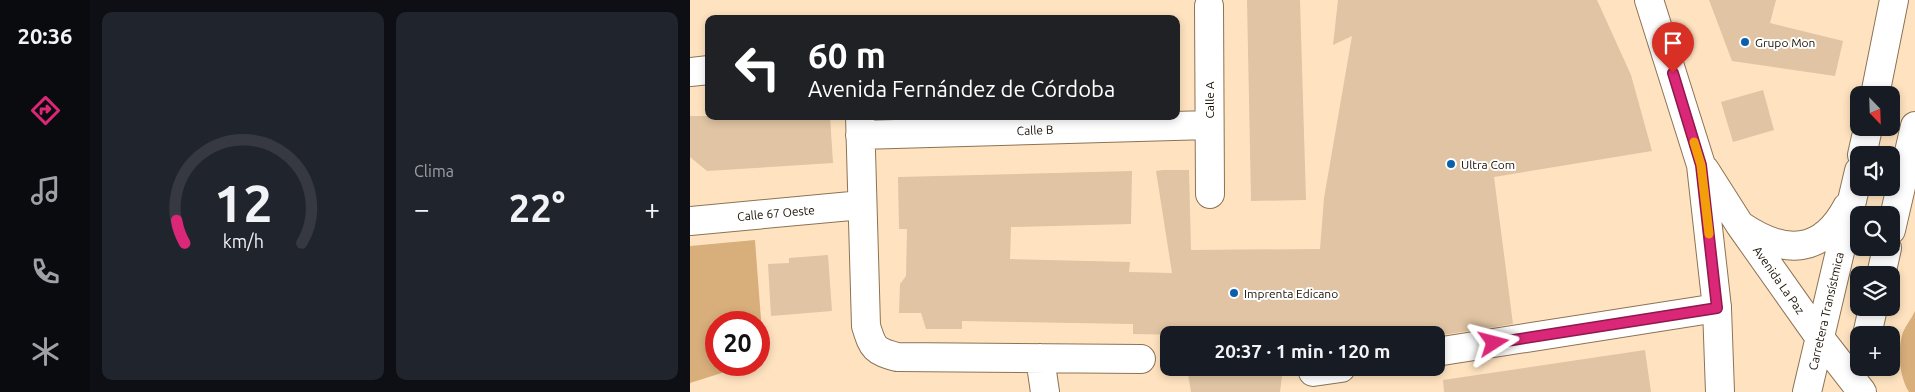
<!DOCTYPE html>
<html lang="es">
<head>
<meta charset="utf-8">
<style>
  body { margin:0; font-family:Ubuntu,sans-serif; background:#20242c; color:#f1f3f6; height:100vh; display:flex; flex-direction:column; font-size:19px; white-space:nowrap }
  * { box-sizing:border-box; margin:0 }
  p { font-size:16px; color:#9ea1a6 }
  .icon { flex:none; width:28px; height:28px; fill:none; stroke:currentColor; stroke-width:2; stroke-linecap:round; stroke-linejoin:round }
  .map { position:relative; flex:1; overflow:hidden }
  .drawer { display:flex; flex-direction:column; gap:12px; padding:12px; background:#0d0f14; width:600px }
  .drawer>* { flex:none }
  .hud { position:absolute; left:15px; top:15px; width:475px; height:105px; border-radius:10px; box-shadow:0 2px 8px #0003; background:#202124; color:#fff; overflow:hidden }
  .needle { width:32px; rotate:157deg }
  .tools { position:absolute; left:1160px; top:86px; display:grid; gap:10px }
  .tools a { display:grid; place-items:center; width:50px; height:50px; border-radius:10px; background:#171b24; box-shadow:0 2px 8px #0003; font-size:25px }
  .speed { position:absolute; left:15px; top:311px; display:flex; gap:10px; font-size:25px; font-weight:700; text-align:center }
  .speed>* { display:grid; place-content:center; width:65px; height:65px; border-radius:50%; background:#171b24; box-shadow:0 2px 8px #0003; line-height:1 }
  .speed .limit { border:8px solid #d22; background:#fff; color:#111 }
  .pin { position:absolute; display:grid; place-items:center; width:42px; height:42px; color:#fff; margin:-51px -21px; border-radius:50% 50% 50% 0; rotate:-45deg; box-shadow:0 0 5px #0007 }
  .pin .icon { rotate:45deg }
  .me { position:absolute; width:55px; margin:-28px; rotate:81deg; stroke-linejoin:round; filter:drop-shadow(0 0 4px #0008) }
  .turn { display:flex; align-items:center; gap:18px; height:105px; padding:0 20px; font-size:22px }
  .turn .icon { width:65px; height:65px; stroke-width:2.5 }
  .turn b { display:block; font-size:35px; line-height:42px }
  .big { font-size:38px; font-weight:600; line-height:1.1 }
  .drawer .widget { flex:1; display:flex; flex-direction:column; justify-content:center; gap:8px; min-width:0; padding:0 18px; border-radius:10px; background:#20242c }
  .drawer .dial { align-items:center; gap:0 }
  .dial svg { height:130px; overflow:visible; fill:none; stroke:#363941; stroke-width:7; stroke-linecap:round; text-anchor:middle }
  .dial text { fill:#f1f3f6; stroke:none }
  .heat { display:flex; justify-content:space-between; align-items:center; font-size:28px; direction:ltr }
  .drawer .tiles { flex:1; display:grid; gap:12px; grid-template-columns:repeat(2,1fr) }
  .trip { position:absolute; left:470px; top:326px; width:285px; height:50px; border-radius:10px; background:#171b24; box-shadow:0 2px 8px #0003; font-weight:600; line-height:50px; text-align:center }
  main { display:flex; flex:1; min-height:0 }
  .tab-bar { display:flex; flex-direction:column; width:90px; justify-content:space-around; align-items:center; background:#090b0e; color:#9ea1a6 }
  .tab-bar .icon { width:35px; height:35px }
  .tab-bar .active { color:#db2777 }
  .tab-bar b { font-size:22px; color:#f1f3f6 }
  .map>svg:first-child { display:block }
  .green { fill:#d8af7b }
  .building { fill:#e0c4a3 }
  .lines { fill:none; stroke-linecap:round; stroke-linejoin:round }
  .minor-casing { stroke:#8c7354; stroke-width:30 }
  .major-casing { stroke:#8c7354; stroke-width:30 }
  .minor { stroke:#fff; stroke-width:28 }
  .major { stroke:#fff; stroke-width:28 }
  .route-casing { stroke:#8e194d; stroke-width:12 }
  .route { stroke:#db2777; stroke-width:9 }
  .slow { stroke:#f59e0b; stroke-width:9 }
  .poi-dot { fill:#0b60ae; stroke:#fff; stroke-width:2 }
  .labels { text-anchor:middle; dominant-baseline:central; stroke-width:4; stroke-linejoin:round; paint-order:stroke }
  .poi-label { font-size:12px; fill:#191004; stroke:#fff; text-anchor:start }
  .street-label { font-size:12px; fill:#191004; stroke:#fff }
</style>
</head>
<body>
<main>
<nav class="tab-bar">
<b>20:36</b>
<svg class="icon active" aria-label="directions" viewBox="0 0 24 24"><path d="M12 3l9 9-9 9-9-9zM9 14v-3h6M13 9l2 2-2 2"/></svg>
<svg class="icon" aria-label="music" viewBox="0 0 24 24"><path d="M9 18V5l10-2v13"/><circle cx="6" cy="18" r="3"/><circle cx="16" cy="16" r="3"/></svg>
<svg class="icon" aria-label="phone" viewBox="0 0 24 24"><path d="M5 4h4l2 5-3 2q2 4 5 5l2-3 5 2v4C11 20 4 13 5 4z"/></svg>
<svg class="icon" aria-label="climate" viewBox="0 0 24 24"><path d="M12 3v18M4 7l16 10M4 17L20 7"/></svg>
</nav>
<section class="drawer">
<div class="tiles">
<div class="widget dial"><svg viewBox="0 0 100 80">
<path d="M14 69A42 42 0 1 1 86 69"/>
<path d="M14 69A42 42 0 0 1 9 55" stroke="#db2777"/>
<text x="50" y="56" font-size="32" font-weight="700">12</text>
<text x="50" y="72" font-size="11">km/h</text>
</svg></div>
<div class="widget"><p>Clima</p>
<div class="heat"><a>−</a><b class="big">22°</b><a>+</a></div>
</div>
</div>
</section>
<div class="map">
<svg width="1225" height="392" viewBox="0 0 1225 392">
  <rect width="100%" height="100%" fill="#ffe3c0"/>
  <path class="green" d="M65,240l9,119 -5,2v-39h-43v43h31l-57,18v-137z
    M1225,311v81h-6c-10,-16 -12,-42 -6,-60 3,-7 9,-14 12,-21z"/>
  <path class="building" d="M557,0h53l6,200 -55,1z
    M648,0h259l34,75 21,76 -158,26 19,147 -77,12 -254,-1 -49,-1v-10l-171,-3v8h-36l-5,-16h-22l1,-29 6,-8 1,-47h-8l-1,-52 234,-6 -1,53 -120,3 -1,32 120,3 -1,10 43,1 -16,-102 7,-1h26l2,80 129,-1 4,-51 28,-162 -19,9z
    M1019,0h67l-6,23 73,18 -8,35 -103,-15z
    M1073,90l11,40 -41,12 -12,-40z
    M0,116h140l3,47 -126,8 -17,-14z
    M138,255l4,56 -61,5 -3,-52 21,-1v-5z
    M955,350l6,42h-207l-1,-12z
    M497,368h96l-3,24h-89z"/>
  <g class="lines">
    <defs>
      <path id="minor" d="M519,6l1,188
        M0,72l19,-2
        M170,116l6,210c7,23 9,25 31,31l244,2
        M170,135l349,-10
        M0,221l172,-16
        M746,352l281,-44
        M350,358l5,34
        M623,372l28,-4"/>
      <path id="major" d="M959,0l52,165 16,143 3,84
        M1185,95l19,-95
        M1172,155l6,-27
        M1015,170l35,55 80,113 42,54
        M1053,227c42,28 79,27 104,-20
        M1201,230l24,-104
        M1191,275l6,-27
        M1177,335l6,-27
        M1117,392l52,-221"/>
    </defs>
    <use href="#minor" class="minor-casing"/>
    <use href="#major" class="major-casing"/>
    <use href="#minor" class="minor"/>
    <use href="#major" class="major"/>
  </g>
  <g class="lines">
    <defs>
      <path id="route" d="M804,343l223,-35 -16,-143 -28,-92"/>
    </defs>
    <use href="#route" class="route-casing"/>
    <use href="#route" class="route"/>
    <path class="slow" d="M1004,142l7,23 8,69"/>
  </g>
  <g class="poi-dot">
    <circle cx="1055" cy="42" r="5"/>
    <circle cx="761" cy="164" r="5"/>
    <circle cx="544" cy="293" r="5"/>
  </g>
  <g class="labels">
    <g class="poi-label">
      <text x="1065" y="42">Grupo Mon</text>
      <text x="771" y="164">Ultra Com</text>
      <text x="554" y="293">Imprenta Edicano</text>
    </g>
    <g class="street-label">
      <text transform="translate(519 100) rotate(-90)">Calle A</text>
      <text transform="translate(345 130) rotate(-2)">Calle B</text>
      <text transform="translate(86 213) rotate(-5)">Calle 67 Oeste</text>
      <text transform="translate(1089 280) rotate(55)">Avenida La Paz</text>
      <text transform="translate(1136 311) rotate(-77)">Carretera Transístmica</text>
    </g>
  </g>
</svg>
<div class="tools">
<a><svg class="needle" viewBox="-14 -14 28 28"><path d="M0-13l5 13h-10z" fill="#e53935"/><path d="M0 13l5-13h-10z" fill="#9ea1a6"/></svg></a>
<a><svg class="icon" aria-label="sound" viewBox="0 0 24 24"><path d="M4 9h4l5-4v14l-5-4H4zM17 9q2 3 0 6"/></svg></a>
<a><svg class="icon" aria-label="search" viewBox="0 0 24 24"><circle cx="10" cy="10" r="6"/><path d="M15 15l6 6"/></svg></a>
<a><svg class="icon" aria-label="layers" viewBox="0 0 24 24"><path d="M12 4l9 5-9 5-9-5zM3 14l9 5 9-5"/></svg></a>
<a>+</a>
</div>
<div class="speed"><div class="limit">20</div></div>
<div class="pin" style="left:983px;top:73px;background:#d93025"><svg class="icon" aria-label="arrive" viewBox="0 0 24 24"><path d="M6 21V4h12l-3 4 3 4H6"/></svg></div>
<svg class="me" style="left:804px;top:343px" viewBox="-20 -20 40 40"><path d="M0-17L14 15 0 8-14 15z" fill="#db2777" stroke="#fff" stroke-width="4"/></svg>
<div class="trip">20:37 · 1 min · 120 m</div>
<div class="hud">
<div class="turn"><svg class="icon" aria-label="left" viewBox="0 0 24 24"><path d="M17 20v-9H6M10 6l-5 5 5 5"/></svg><div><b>60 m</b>Avenida Fernández de Córdoba</div></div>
</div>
</div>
</main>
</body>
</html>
